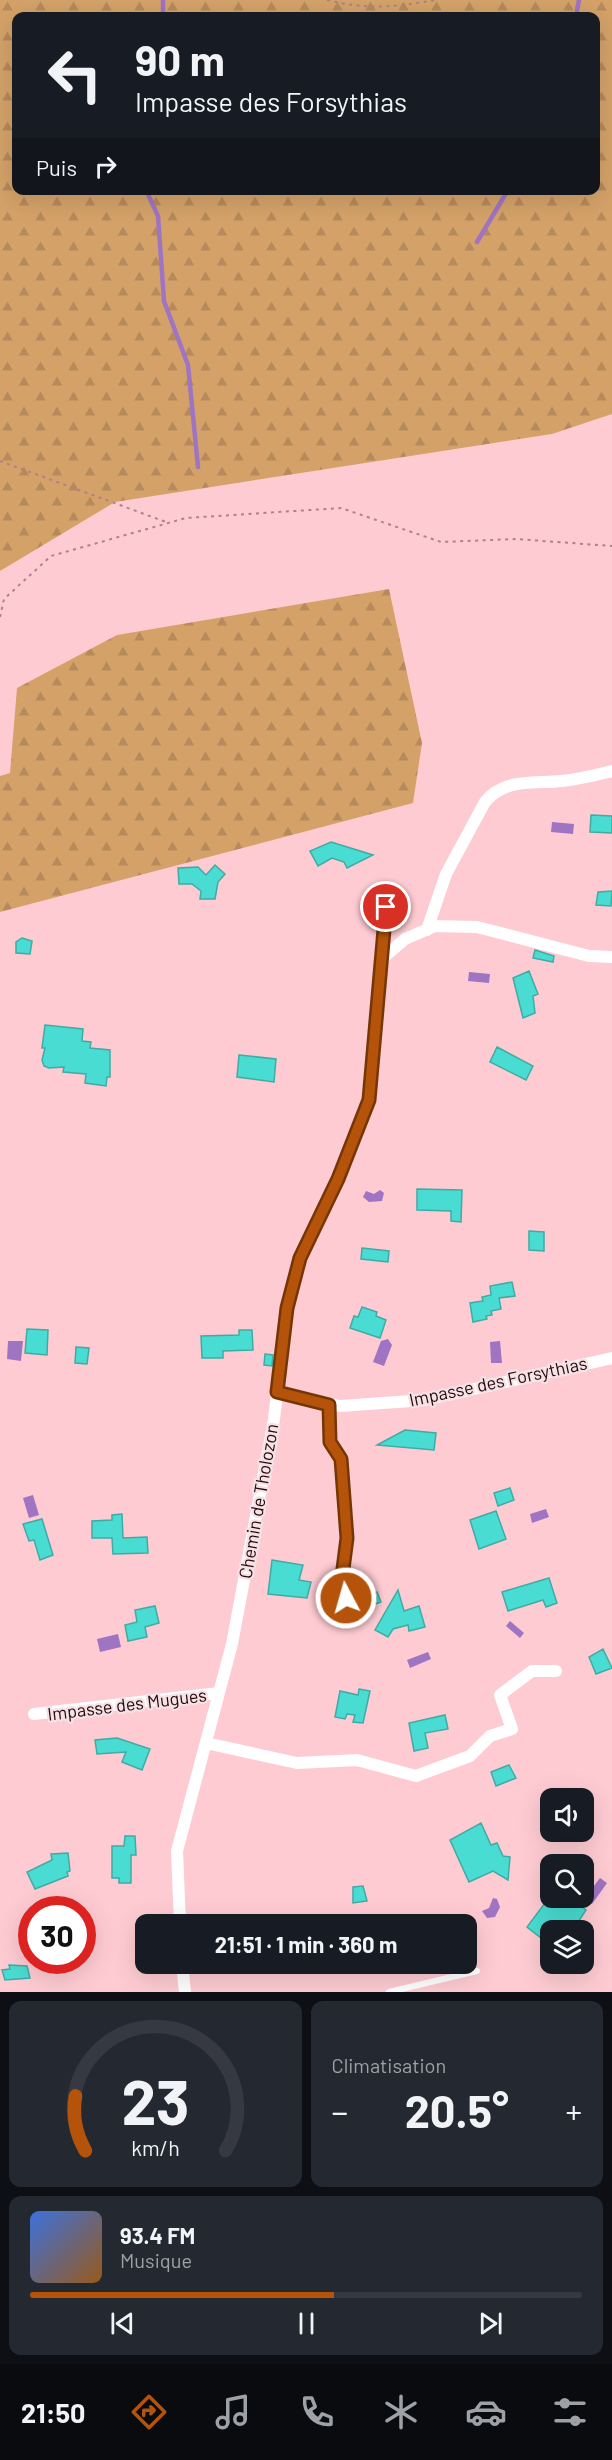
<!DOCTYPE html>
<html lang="fr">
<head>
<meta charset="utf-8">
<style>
  body { margin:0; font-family:Barlow,sans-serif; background:#242831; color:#f1f3f6; height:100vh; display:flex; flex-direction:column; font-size:22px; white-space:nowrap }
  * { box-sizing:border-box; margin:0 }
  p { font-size:20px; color:#9ea1a6 }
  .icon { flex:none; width:33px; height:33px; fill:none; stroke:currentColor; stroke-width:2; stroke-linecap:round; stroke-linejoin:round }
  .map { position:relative; height:1992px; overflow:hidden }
  .details { display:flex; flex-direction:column; gap:9px; padding:9px; background:#0d0f14; flex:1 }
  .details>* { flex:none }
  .guide { position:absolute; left:12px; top:12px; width:588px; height:183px; border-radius:12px; box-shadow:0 6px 24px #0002; background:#171b24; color:#f1f3f6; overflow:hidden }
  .buttons { position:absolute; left:540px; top:1788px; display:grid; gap:12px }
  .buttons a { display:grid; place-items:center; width:54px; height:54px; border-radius:12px; background:#171b24; box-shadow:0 6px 24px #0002; font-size:30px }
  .speed { position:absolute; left:18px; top:1896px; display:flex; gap:12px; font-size:30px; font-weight:700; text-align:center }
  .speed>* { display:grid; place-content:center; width:78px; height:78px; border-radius:50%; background:#171b24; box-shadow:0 6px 24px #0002; line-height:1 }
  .speed .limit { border:9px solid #d22; background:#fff; color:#111 }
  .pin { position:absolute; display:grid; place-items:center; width:51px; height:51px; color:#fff; margin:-26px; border:3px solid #fff; border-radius:50%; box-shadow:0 2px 6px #0007 }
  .me { position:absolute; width:66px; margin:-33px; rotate:354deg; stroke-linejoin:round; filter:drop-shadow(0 0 4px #0008) }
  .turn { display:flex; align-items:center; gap:21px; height:126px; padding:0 24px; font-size:27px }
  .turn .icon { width:78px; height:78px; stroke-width:2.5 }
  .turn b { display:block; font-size:42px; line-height:51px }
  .then { display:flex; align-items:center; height:57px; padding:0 24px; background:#0003; gap:12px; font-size:22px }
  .big { font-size:45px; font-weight:700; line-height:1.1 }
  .details .card { flex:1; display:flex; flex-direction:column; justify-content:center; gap:9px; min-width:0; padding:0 21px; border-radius:12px; background:#242831 }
  .details .dial { align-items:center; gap:0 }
  .dial svg { height:156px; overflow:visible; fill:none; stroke:#363941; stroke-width:7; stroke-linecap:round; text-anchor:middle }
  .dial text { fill:#f1f3f6; stroke:none }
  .song { display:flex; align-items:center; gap:18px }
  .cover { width:72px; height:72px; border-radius:9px; background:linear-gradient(135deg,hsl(220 70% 55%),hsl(30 70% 35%)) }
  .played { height:6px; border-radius:3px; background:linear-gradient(90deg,#b45309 55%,#363941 55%) }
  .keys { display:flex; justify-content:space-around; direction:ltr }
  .heat { display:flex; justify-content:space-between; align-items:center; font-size:33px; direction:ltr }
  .details .tiles { flex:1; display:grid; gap:9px; grid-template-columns:1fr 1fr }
  .card:last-child { grid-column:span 2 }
  .trip { position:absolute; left:135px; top:1914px; width:342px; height:60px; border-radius:12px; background:#171b24; box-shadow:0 6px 24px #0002; font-weight:700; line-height:60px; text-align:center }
  .dock { display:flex; height:96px; justify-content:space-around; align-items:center; background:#090b0e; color:#9ea1a6 }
  .dock .icon { width:42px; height:42px }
  .dock .active { color:#b45309 }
  .dock b { font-size:27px; color:#f1f3f6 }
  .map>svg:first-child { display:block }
  .forest { fill:url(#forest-firs); fill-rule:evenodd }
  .water { fill:#9f74c3 }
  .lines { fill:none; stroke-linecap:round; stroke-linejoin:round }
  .stream { stroke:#9f74c3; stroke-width:4.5 }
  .building { fill:#49dcd2; stroke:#40aba4; stroke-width:1.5 }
  .path { stroke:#ac8289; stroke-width:2; stroke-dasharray:3 4.5; stroke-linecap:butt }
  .lane { stroke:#fff; stroke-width:6 }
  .street { stroke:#fff; stroke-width:12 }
  .route-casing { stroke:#753606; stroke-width:15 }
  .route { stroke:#b45309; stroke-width:10 }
  .labels { text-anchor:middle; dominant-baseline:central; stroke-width:4.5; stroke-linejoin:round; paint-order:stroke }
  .street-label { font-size:18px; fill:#260910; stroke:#f4e2e5 }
</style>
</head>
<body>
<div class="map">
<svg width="612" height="1992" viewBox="0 0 612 1992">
  <defs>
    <pattern id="forest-firs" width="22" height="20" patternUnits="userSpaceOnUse" patternTransform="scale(1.5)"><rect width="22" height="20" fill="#d4a269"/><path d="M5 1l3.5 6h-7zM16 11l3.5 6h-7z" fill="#b68a5a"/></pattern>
  </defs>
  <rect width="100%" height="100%" fill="#fecbd2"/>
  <path class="forest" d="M0,0h612v414l-60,20 -437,68 -115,69zM16,16h580v174h-580z
    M389,589l33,154 -9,60 -413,109v-136l10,-3 7,-85 100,-53z"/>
  <path class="water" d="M552,822l22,2 -1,10 -22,-2z
    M469,972l21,2 -1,9 -21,-2z
    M380,1190l4,3 -2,8 -13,1 -6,-5 3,-6 8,3z
    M388,1339l4,6 -8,21 -11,-4 8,-21z
    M8,1341h15l-2,20 -14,-2z
    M500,1341l2,22h-11l-1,-21z
    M33,1495l6,20 -10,3 -6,-20z
    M546,1509l3,8 -17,6 -2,-9z
    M510,1621l14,12 -4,5 -14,-12z
    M118,1634l3,13 -21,5 -3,-13z
    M428,1652l3,7 -21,9 -3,-8z
    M600,1878l7,5 -15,21 -7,-6z
    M493,1898l4,1 3,8 -5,10 -8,1 -5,-7 7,-3z"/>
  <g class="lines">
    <path class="stream" d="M163,16v-16
      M576,16l3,-16
      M146,190l12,26 6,85 24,64 10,102
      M477,242l31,-52"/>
  </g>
  <path class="building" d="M591,815l21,1v17l-22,-1z
    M331,842l42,13 -26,13 -3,-6 -12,-4 -14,8 -8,-15z
    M215,865l10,9 -7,8 -3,17h-15l1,-8 -9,-7h-13l-1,-16 20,-1 8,8z
    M598,892l14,-1 -1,15 -15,-1z
    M22,938l10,3 -2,13 -14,-1v-11z
    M535,950l19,6 -1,6 -20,-4z
    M529,971l9,23 -5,2 2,17 -12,5 -10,-40z
    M45,1025l38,4 -1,12 9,1 -1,6 20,2v27h-3l-1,9 -21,-3 1,-9 -23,-2 1,-5 -15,1 -5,-2 -2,-6 3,-12h-3z
    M497,1047l36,19 -7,14 -36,-18z
    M239,1055l37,4 -2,23 -37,-5z
    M417,1189l45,1 -1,32 -10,-1v-10l-34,-1z
    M529,1231l15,1v19l-15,-1z
    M362,1248l27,3 -1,11 -27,-3z
    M512,1282l3,14 -16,2 2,11 -10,2 1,4 -6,1 1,3 -14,3 -3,-19 13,-2 -1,-4 9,-2 -1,-9z
    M362,1307l15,5 -1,4 10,4 -6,18 -30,-10 4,-12 4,1z
    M27,1329l21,1 -1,25 -22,-2z
    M239,1330h13l1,20 -30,1v7h-21l-1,-22 38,-1z
    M76,1347l13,1 -2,16 -12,-1z
    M265,1354l8,1 -1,11 -8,-1z
    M405,1430l31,3 -2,17 -57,-5z
    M510,1488l4,12 -16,6 -4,-13z
    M496,1511l10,28 -27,10 -9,-29z
    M122,1514l1,24 24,-1 1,16 -35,1 -1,-16h-20v-17l20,-1v-5z
    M42,1519l11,36 -13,5 -6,-20 -5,1 -6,-17z
    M272,1560l31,5 -4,15 12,2 -4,16 -39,-4z
    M549,1578l8,25 -11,4 -3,-7 -35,11 -6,-19z
    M398,1590l6,21 15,-5 6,21 -16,4 -1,-6 -15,4 -5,8 -13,-7z
    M377,1592l4,10 -15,5 -3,-10z
    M155,1606l4,17 -14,4 2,10 -19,4 -3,-16 12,-3 -2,-12z
    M603,1649l9,19 -16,6 -7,-17z
    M359,1689l11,2 -7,32 -10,-1 2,-7 -8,-1 -2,5 -10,-2 5,-26 18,4z
    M445,1715l3,14 -23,4 3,15 -14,3 -5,-28z
    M117,1738l33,11 -8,21 -20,-8 4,-10 -29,2 -2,-14z
    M509,1765l7,13 -20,8 -5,-14z
    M481,1823l10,22 6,-2 6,13 7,1 -2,23 -15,-9 -24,11 -19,-42z
    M125,1836h10l1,19h-5v28h-12v-5h-7v-32h12z
    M68,1853l2,18 -3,1 1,4 -33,13 -8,-17 25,-12 -1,-6z
    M363,1886l4,15 -14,2v-16z
    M554,1898h15l17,12 -13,20h-23v15l-23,-18 21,-28 3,2z
    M9,1965l18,1 3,12 -25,2 -3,-10 8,-1z"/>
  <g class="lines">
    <path class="path" d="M327,0c41,10 67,7 108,0
      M0,461l166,61
      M0,617l4,-18 47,-43 135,-38 155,-10 100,34 75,-3 96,7"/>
    <path class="lane" d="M389,1992l88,-21"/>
    <path class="street" d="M427,930l19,-56 39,-72c19,-24 48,-18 77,-21 17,-2 34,-6 50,-10
      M383,958l22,-19 30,-13 42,1 112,29 23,1
      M277,1392l63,14 85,-6 187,-42
      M329,1405l1,37 11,17 6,78 -4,32 3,29
      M34,1714l185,-21
      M206,1743l91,20 60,-3 59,16 54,-20 20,-20 22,-7 -12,-34 32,-24h24
      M180,1924l-3,-73 55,-207 42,-225 13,-111 13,-50 38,-79 31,-79 17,-193
      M182,1964l3,28"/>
  </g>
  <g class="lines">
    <defs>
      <path id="route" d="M346,1598l-3,-29 4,-31 -6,-79 -11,-17 -1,-37 -52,-13 10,-84 13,-50 38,-79 31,-79 17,-193"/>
    </defs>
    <use href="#route" class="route-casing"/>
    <use href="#route" class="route"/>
  </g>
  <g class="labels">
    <g class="street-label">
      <text transform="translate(498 1381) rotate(-12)">Impasse des Forsythias</text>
      <text transform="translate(258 1501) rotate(-80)">Chemin de Tholozon</text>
      <text transform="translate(127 1704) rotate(-7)">Impasse des Mugues</text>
    </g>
  </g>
</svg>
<div class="buttons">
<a><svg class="icon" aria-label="sound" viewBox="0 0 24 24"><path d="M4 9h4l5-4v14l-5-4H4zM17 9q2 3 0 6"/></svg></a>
<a><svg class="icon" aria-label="search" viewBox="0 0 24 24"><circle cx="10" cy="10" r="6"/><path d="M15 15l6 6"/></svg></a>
<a><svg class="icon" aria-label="layers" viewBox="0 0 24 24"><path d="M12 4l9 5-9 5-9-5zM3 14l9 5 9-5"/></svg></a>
</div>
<div class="speed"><div class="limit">30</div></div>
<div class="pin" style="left:386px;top:907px;background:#d93025"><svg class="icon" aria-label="arrive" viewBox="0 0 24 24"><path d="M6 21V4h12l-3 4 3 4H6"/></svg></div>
<svg class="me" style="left:346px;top:1598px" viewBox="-20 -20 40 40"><circle r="17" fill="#b45309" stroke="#fff" stroke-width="3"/><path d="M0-11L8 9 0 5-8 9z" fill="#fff"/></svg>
<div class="trip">21:51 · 1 min · 360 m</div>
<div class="guide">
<div class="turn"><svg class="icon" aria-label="left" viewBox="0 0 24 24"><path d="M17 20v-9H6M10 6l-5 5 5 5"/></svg><div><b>90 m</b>Impasse des Forsythias</div></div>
<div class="then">Puis<svg class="icon" aria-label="right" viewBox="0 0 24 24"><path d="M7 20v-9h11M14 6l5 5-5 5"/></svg></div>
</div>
</div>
<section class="details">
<div class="tiles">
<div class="card dial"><svg viewBox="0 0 100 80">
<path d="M14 69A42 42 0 1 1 86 69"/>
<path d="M14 69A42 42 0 0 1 9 41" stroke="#b45309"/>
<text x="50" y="56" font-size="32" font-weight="700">23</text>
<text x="50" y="72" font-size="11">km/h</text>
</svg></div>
<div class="card"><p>Climatisation</p>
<div class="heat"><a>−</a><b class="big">20.5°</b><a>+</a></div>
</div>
<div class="card">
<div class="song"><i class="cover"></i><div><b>93.4 FM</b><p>Musique</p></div></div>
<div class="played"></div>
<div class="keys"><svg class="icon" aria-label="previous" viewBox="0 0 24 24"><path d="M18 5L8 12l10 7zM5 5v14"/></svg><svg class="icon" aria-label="pause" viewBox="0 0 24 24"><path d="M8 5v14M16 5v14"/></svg><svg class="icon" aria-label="next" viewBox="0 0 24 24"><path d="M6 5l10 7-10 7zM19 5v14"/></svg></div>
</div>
</div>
</section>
<nav class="dock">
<b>21:50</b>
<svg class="icon active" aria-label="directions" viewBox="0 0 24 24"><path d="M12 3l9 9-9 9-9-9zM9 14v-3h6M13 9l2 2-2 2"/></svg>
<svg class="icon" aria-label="music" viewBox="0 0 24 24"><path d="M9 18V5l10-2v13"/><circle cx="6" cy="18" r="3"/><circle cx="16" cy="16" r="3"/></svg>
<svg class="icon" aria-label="phone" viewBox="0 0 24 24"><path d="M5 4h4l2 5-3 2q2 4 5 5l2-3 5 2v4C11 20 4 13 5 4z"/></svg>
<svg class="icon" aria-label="climate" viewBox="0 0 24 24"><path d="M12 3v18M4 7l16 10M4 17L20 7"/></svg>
<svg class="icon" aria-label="car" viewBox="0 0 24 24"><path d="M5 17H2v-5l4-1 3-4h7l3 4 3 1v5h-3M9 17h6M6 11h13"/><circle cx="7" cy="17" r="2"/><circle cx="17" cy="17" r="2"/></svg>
<svg class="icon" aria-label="filters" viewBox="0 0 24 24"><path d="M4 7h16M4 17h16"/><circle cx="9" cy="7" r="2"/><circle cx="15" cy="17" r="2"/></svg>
</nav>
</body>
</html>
